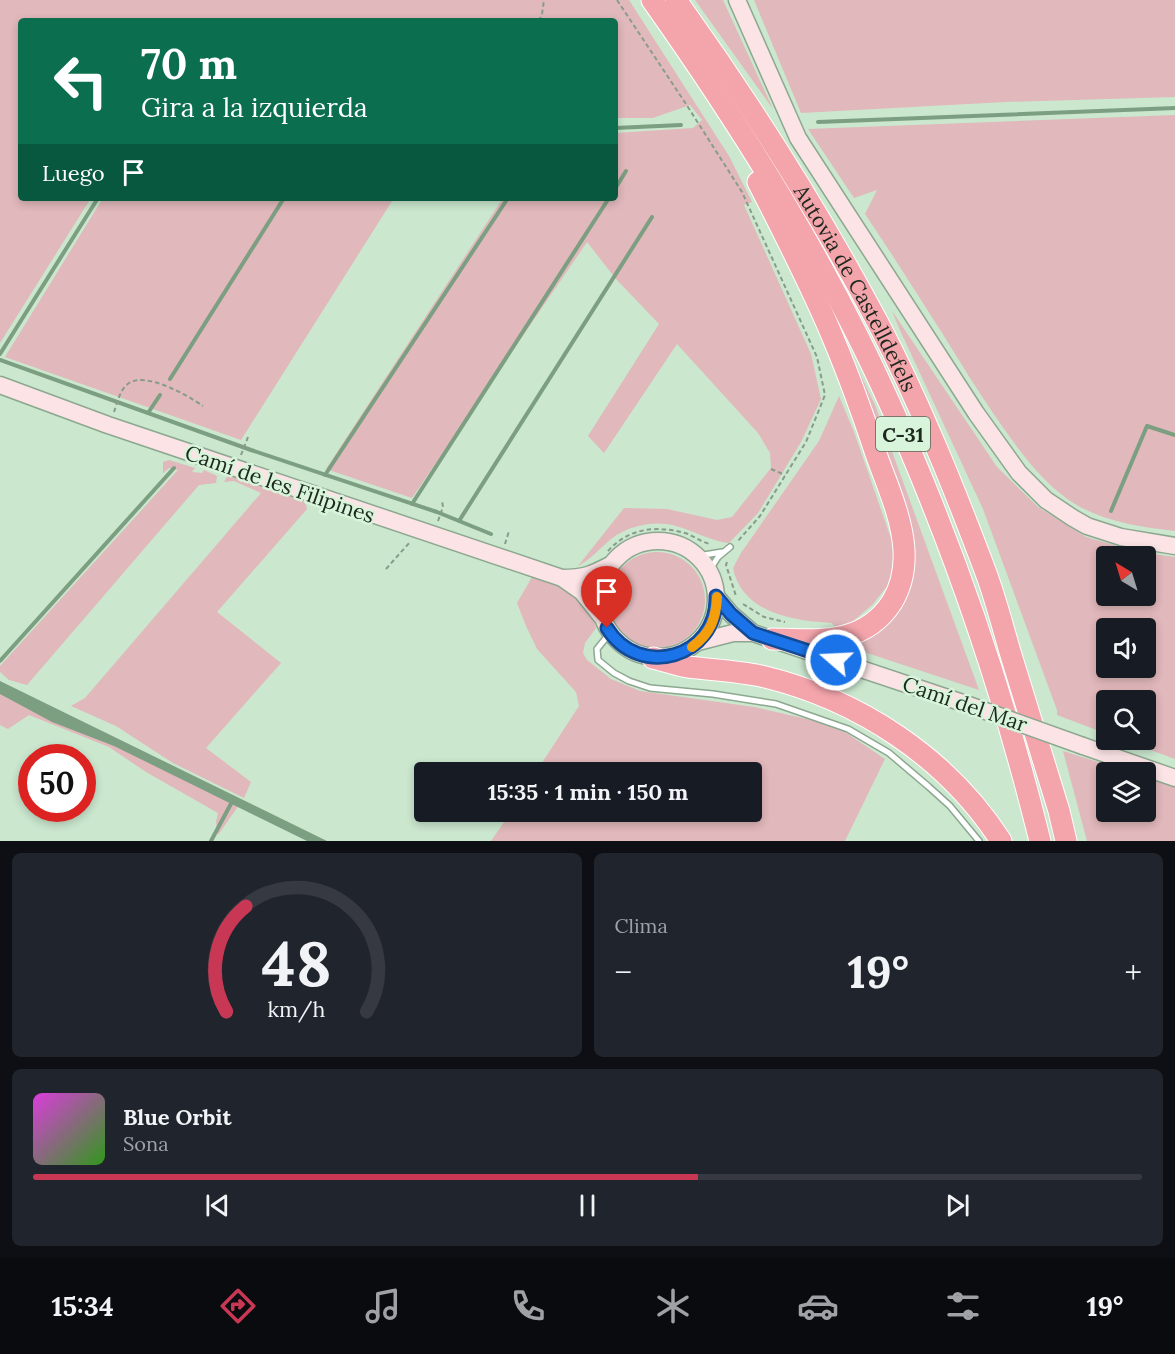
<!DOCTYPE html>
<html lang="es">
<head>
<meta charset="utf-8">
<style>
  body { margin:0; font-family:Lora,serif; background:#20242c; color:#f1f3f6; height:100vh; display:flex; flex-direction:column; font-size:22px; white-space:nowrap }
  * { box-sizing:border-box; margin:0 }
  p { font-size:20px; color:#9ea1a6 }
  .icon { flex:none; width:33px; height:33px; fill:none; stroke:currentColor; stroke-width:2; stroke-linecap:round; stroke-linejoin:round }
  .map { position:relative; height:841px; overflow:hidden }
  .sheet { display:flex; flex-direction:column; gap:12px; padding:12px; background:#0d0f14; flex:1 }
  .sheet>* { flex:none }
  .guide { position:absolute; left:18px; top:18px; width:600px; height:183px; border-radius:6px; box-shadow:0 3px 9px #0003; background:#0b6e4f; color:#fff; overflow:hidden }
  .needle { width:39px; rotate:322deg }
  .buttons { position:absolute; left:1096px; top:546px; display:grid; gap:12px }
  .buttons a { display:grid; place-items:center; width:60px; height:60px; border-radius:6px; background:#171b24; box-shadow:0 3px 9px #0003; font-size:30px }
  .speed { position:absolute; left:18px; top:744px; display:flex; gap:12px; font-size:30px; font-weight:700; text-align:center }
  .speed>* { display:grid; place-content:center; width:78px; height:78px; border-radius:50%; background:#171b24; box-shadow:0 3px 9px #0003; line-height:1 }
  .speed .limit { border:9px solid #d22; background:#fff; color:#111 }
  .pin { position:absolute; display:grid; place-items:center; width:51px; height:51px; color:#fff; margin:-62px -26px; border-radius:50% 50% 50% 0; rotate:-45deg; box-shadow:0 0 6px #0007 }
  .pin .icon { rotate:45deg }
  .me { position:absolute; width:66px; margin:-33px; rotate:289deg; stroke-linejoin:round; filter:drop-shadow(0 0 4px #0008) }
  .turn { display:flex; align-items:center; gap:21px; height:126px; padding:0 24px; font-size:27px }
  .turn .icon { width:78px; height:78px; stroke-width:2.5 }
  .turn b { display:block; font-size:42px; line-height:51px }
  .then { display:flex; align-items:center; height:57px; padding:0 24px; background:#0003; gap:12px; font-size:22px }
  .big { font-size:45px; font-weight:700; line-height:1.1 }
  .sheet .widget { flex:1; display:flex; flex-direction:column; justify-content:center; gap:9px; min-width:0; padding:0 21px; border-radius:9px; background:#20242c }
  .sheet .dial { align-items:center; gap:0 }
  .dial svg { height:156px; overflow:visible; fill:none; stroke:#363941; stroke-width:7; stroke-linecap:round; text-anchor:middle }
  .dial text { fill:#f1f3f6; stroke:none }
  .song { display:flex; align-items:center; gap:18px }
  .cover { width:72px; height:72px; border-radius:9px; background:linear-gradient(135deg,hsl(300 70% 55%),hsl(110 70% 35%)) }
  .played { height:6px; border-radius:3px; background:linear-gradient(90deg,#c83855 60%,#363941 60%) }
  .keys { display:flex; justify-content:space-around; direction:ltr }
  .heat { display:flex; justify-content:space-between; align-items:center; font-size:33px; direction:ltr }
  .sheet .tiles { flex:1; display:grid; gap:12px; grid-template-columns:1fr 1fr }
  .widget:last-child { grid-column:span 2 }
  .trip { position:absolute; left:414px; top:762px; width:348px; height:60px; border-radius:6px; background:#171b24; box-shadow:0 3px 9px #0003; font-weight:700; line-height:60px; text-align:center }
  .menu { display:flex; height:96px; justify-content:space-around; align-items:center; background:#090b0e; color:#9ea1a6 }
  .menu .icon { width:42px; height:42px }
  .menu .active { color:#c83855 }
  .menu b { font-size:27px; color:#f1f3f6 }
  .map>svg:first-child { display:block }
  .green { fill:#e1b8bb; fill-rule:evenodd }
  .water { fill:#7c9e81 }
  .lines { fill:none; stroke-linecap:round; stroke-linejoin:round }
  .stream { stroke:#7c9e81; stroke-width:4 }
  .lane-casing { stroke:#8ca890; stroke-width:8 }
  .secondary-casing { stroke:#8ca890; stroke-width:19 }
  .highway-casing { stroke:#fff; stroke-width:23 }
  .path { stroke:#879c8a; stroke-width:2; stroke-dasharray:4.5 3; stroke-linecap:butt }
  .lane { stroke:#fff; stroke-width:5 }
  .secondary { stroke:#fce4e6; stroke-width:16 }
  .highway { stroke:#f4a5ac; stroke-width:21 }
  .secondary-bridge-casing { stroke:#8ca890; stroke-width:19; stroke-linecap:butt }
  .secondary-bridge { stroke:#fce4e6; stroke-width:16 }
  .route-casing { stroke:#114b97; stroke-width:15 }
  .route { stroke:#1a73e8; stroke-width:10 }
  .slow { stroke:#f59e0b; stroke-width:10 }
  .labels { text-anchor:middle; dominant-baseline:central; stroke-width:5; stroke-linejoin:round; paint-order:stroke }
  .shield { fill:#d8f5db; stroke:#556657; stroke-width:1.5 }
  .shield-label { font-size:20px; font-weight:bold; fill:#1d281f }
  .street-label { font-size:21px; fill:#1d281f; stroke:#d8f5db }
</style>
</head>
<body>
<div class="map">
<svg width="1175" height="841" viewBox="0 0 1175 841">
  <rect width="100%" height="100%" fill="#cbe7ce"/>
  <path class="green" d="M0,0h629l100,156 23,46 -8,3 67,149 10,45 -20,43 -43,71 -29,30c-18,-2 -35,-12 -53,-17 -18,-5 -37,-2 -54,6 -15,7 -27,25 -44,34l46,-58 43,1 50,11 15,-3 39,-49 -1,-15 -12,-20 -81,-89 -73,109 -16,-17 71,-112 -43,-45 -29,-37 -175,256 -86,-29 177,-271h112v-65l78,-5 9,-8 -12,-15 -37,13h-38v-97h-594v177h70l-91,145z
    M695,0h28l50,109z
    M754,0h421v97l-170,5 -204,11z
    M1175,115v416c-34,-4 -70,-9 -100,-27 -35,-22 -59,-58 -82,-91 -17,-25 -33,-51 -49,-77 -26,-41 -52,-82 -79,-122l12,-24 -23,8 -46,-69z
    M103,198h291l-153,242 -236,-83z
    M819,288l56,117 104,285 -133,-44 63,-62z
    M892,311l105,156 41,40 48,30 52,15 37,5v202l-52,-19h23v-40h-39v34l-50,-19v-5l-74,-201 -84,-181zM1107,556h39v40h-39zM1107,628h39v40h-39z
    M839,396l15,36 41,118 -6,34 -17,21 -20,17 -16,7 -4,-6c-39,-2 -90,-10 -99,-55l8,-15 78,-112z
    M169,460l26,8 -3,4 10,1 2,-3 13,6 -1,7 -17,2 -172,200 -18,-5 -9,-8v-6l178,-196 -9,-2 -6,5v-11z
    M228,475l77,26 2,8 -90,103 64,51 -75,85 45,34 -7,16 -71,-35 -57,-37 -45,-20 14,-8 176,-205 -27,-12 -10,1z
    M609 600a48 48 0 1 1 96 0a48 48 0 1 1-96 0Z
    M532,577c10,3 28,7 36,13 9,5 26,28 28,38l-11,15 -2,10 4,7 24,19 29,12 114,16 57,13 34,12 40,27 -40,82h-354l20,-29h241v-40h-216l43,-66 -3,-14 -39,-43 -11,-23 -9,-23z
    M0,692l42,17 197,96 -21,30 -2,-13 2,-9 -72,-41 -37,-25 -80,-32 -21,14 -8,-4z
    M1063,751l67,21h-23v40h39v-34l29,9v54h-88z"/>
  <path class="water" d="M0,681l327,160h-20l-193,-95 -62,-24 -52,-28z"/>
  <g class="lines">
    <path class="stream" d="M818,122l357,-14
      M615,128l66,-3
      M615,189l11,-18
      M0,354l98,-156
      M0,360l251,90 186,62 54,22
      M170,379l114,-181
      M148,413l12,-18
      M325,475l183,-277
      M412,504l197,-306
      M1111,511l36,-85 28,9
      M459,521l193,-304
      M0,661l174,-193
      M211,841l22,-41"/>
    <defs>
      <path id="lane" d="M698,556l24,-4
        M709,571l9,-14 12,-10
        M610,633l-13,16 1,11 16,13 15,8 21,7 63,6 63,10 72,25 41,24 40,34 21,19 29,35"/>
      <path id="secondary" d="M737,0l61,138 178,275 43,60 27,27 27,18 14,8 34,11 54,9
        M0,385l108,40 454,153 20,14 20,25
        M600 599a58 58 0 1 1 116 0a58 58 0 1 1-116 0Z
        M562,578c22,0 29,-3 48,-13
        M716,596l15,18 22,19
        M698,642l35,-9h20l210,70
        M1083,746l92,32"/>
      <g id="highway">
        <path d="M652,0c75,106 145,215 203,331 20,39 38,79 55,119 54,127 97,257 130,391"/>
        <path id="s1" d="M676,0c74,103 142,210 202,323 42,80 76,165 108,250 10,27 17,55 25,82 16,52 32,104 48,156l7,30"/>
        <path d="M758,182c26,51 53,103 75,156 16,38 30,77 43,116 11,31 26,63 28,96 1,18 -3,37 -12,52 -28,44 -75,38 -120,37"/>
        <path d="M653,658c12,3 23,7 35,9 25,3 49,4 73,9 97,23 186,81 240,165"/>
      </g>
    </defs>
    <use href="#lane" class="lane-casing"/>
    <use href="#secondary" class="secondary-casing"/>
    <use href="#highway" class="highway-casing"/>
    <path class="path" d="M617,0l69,104 56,88 75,165 8,38 -19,47 -46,74 -23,26
      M539,21l3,-7 2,-14
      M114,412c3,-9 6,-23 15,-29 18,-11 58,12 74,23
      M241,455l7,-18
      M771,469l14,6
      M438,521l5,-14 -1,-6
      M505,544l4,-13
      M608,551c21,-24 51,-26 80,-17 7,3 14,8 22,10
      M727,562l-1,3 10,31
      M386,569l24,-27
      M743,604l21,13 21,5"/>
    <use href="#lane" class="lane"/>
    <use href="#secondary" class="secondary"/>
    <use href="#highway" class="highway"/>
    <defs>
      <path id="secondary-bridge" d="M963,703l120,43"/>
    </defs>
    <use href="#secondary-bridge" class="secondary-bridge-casing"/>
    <use href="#secondary-bridge" class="secondary-bridge"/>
  </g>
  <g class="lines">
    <defs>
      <path id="route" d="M607,628c32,52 111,30 109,-32l15,18 22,19 83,27"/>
    </defs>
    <use href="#route" class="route-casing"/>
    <use href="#route" class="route"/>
    <path class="slow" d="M692,647c19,-14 24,-29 25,-50"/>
  </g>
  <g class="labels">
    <rect class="shield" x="876" y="417" width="54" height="34" rx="4.5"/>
    <g class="shield-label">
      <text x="903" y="434">C-31</text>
    </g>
    <g class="street-label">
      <text stroke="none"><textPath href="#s1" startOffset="340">Autovia de Castelldefels</textPath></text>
      <text transform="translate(280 484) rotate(19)">Camí de les Filipines</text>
      <text transform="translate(965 704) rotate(19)">Camí del Mar</text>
    </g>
  </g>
</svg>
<div class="buttons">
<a><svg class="needle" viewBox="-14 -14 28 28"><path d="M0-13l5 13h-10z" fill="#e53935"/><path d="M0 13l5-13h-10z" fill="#9ea1a6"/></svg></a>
<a><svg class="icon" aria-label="sound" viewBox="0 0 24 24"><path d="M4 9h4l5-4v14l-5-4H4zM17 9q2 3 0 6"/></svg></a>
<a><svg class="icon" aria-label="search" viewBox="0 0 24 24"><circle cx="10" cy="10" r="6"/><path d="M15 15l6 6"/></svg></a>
<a><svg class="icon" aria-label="layers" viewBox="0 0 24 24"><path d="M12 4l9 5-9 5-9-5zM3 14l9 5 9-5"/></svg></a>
</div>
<div class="speed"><div class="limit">50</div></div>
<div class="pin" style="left:607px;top:628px;background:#d93025"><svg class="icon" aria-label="arrive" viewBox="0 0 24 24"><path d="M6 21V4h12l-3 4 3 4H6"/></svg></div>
<svg class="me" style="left:836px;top:660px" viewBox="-20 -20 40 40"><circle r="17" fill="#1a73e8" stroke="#fff" stroke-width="3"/><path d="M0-11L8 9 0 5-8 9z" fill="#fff"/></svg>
<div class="trip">15:35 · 1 min · 150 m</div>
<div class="guide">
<div class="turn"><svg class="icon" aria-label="left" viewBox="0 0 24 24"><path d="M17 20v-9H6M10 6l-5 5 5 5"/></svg><div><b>70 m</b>Gira a la izquierda</div></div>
<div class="then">Luego<svg class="icon" aria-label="arrive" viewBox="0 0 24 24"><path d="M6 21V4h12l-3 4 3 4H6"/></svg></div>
</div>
</div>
<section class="sheet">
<div class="tiles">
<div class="widget dial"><svg viewBox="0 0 100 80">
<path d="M14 69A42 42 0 1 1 86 69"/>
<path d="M14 69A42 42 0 0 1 24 15" stroke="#c83855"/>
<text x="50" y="56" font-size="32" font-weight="700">48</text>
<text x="50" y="72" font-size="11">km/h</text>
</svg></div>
<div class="widget"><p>Clima</p>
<div class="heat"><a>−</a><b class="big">19°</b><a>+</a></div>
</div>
<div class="widget">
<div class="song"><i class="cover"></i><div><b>Blue Orbit</b><p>Sona</p></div></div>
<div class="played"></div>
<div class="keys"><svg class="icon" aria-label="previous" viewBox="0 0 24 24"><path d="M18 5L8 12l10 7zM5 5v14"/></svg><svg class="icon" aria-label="pause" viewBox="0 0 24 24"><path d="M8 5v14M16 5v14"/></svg><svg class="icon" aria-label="next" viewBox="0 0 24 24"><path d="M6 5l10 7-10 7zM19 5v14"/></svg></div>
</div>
</div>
</section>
<nav class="menu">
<b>15:34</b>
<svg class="icon active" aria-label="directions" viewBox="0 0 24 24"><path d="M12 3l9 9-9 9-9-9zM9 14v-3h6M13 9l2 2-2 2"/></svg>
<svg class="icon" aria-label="music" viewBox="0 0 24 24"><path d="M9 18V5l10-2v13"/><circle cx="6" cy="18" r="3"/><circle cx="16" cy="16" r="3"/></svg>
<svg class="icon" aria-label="phone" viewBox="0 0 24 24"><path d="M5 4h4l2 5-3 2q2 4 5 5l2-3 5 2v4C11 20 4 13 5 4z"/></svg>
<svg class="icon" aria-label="climate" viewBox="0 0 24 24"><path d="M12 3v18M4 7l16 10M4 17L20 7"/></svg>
<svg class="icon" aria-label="car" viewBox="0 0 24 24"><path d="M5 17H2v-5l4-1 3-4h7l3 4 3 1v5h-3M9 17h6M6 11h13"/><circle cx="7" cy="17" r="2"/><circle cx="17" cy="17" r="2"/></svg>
<svg class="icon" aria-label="filters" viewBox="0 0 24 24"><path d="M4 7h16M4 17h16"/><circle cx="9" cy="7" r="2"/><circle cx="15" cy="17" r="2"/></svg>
<b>19°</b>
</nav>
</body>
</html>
